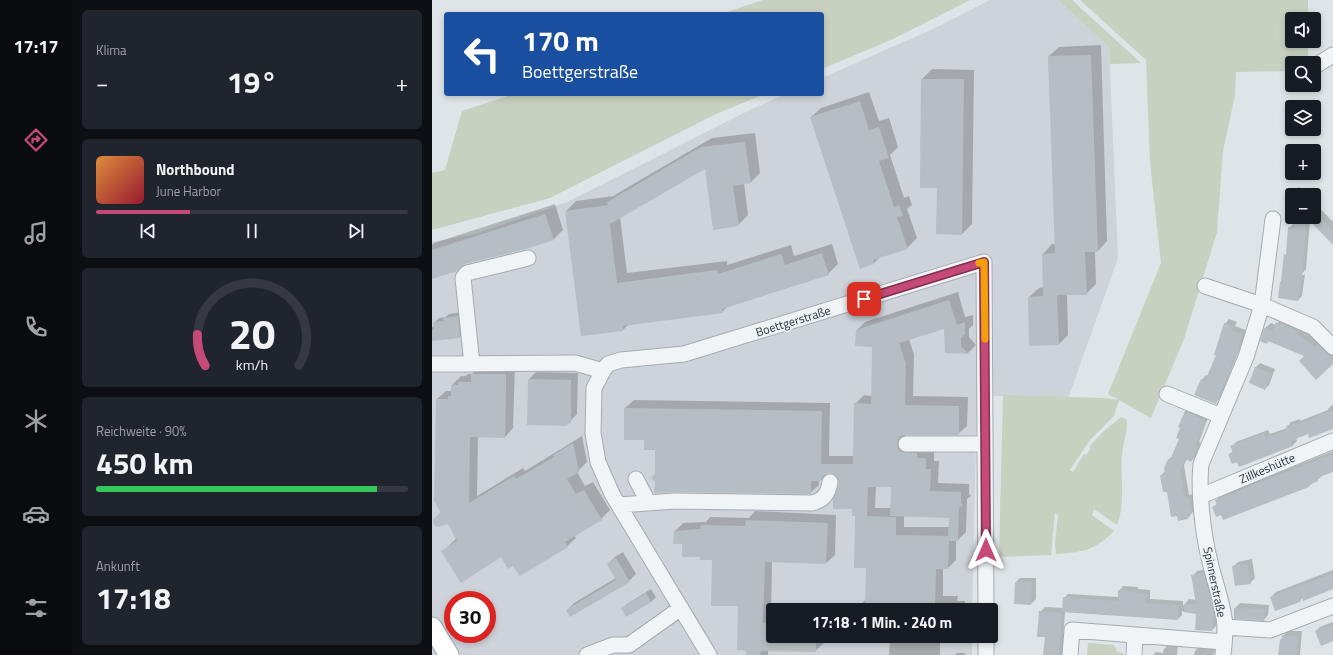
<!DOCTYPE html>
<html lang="de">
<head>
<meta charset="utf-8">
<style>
  body { margin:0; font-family:"Titillium Web",sans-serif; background:#20242c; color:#f1f3f6; height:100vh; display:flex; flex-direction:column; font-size:15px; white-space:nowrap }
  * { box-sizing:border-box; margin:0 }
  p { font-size:13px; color:#9ea1a6 }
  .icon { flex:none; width:22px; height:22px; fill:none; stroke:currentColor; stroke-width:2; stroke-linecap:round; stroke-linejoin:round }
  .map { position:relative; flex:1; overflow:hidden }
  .drawer { display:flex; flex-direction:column; gap:10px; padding:10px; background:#0d0f14; width:360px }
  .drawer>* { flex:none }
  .hud { position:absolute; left:12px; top:12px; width:380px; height:84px; border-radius:4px; box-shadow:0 2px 6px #0003; background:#1a4fa0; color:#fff; overflow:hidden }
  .controls { position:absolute; left:853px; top:12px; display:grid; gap:8px }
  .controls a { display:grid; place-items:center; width:36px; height:36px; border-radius:4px; background:#171b24; box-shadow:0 2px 6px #0003; font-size:20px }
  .speed { position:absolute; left:12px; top:591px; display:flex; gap:8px; font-size:20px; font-weight:700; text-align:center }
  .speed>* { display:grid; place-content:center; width:52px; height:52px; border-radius:50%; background:#171b24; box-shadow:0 2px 6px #0003; line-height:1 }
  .speed .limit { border:6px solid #d22; background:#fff; color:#111 }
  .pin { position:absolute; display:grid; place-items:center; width:34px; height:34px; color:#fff; margin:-17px; border-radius:8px; box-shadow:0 2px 6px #0006 }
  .me { position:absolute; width:44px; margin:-22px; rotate:0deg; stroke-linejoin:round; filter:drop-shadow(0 0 3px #0008) }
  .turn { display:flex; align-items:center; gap:14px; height:84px; padding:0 12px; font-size:18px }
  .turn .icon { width:52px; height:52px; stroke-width:2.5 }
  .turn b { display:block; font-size:28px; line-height:34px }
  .big { font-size:30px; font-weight:700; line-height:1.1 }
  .drawer .widget { flex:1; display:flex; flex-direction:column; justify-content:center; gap:6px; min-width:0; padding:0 14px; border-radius:6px; background:#20242c }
  .drawer .dial { align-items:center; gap:0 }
  .dial svg { height:104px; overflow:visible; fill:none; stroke:#363941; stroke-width:7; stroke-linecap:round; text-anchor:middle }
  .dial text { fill:#f1f3f6; stroke:none }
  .song { display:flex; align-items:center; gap:12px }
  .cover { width:48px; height:48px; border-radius:6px; background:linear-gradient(135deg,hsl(30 70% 55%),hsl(350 70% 35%)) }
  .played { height:4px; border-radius:2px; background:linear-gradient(90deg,#c64a78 30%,#363941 30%) }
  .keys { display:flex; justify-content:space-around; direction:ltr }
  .heat { display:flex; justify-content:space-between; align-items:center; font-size:22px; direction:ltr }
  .charge { height:6px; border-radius:3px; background:linear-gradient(90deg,#34c759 90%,#363941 0) }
  .trip { position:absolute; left:334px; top:603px; width:232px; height:40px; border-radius:4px; background:#171b24; box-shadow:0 2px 6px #0003; font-weight:700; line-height:40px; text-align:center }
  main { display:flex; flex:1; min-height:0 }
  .tabs { display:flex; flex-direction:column; width:72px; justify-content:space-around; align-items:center; background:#090b0e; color:#9ea1a6 }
  .tabs .icon { width:28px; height:28px }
  .tabs .selected { color:#c64a78 }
  .tabs b { font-size:18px; color:#f1f3f6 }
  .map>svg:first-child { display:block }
  .built { fill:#cdd3d9; fill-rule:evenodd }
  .green { fill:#c8d0c0 }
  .shadow { fill:#0003; fill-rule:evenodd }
  .building { fill:#b6bec3; fill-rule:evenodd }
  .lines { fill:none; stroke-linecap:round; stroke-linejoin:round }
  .minor-casing { stroke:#a4acb1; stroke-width:17 }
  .major-casing { stroke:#9eabb2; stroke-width:21 }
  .minor { stroke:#f1f4f6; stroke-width:15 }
  .major { stroke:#fff; stroke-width:19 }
  .route-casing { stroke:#81304e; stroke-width:10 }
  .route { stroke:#c64a78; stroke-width:7 }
  .slow { stroke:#f59e0b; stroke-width:7 }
  .labels { text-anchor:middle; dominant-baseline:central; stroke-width:3.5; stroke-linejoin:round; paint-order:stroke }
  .street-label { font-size:12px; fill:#28353d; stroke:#eef2f5 }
</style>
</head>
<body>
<main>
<nav class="tabs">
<b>17:17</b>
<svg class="icon selected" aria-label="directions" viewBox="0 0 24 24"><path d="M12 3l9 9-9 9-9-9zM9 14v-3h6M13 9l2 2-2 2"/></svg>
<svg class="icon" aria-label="music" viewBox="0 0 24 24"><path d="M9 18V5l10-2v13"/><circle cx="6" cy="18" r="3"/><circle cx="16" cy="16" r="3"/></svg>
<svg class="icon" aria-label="phone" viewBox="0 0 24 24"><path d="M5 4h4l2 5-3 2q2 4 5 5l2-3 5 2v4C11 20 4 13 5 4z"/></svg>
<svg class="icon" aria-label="climate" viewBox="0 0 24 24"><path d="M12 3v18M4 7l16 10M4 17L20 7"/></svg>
<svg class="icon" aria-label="car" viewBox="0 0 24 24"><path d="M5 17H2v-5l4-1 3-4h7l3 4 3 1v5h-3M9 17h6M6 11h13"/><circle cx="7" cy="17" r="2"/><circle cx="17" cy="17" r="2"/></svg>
<svg class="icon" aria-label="filters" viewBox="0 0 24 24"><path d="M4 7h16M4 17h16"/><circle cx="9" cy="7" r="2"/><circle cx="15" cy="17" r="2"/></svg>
</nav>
<section class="drawer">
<div class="widget"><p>Klima</p>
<div class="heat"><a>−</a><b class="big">19°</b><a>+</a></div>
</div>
<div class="widget">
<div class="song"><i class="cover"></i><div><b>Northbound</b><p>June Harbor</p></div></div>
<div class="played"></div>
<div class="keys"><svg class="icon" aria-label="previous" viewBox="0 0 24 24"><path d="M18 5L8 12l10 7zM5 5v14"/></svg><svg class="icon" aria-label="pause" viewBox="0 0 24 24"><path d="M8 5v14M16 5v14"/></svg><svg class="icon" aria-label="next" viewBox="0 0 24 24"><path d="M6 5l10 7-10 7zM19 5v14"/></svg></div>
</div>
<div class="widget dial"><svg viewBox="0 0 100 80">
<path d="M14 69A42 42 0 1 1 86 69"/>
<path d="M14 69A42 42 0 0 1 8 45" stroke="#c64a78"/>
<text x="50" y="56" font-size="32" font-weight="700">20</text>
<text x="50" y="72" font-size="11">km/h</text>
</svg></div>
<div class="widget"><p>Reichweite · 90%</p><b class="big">450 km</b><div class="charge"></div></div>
<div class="widget"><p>Ankunft</p><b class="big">17:18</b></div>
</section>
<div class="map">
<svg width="901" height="655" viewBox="0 0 901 655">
  <rect width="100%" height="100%" fill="#dee4e7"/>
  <path class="built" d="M558,0h68l51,47 9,211 -50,141 -91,-4 -5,215h-199v26h199v19h-540v-413l43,-8 92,-32 187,-94 32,-14h36v-16l111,-49zM21,600h34v34h-34z"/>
  <path class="green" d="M331,0h207l-77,39 -71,30v-55h-101z
    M626,0h14l69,63 -31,1 -1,-17z
    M648,0h228v19h-16v22h16v17l3,5h-19v8l-56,1 -1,23 -12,56 -6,81 -33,107 -33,79 -32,-18 -5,16 -24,24 -20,30 3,2 11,-18 2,1 5,-7 -2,-1 14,-15 18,-15 6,3c1,11 -4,23 -5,34 -2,23 4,48 -5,71l-23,-16 -2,6 22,16c-20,20 -31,21 -58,23l-1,-10 3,-29 -3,-2 -4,42 -52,2 4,-162 101,3 15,2 -11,-6 53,-131 -11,-101 -4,-102z
    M82,94h250l-50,21 -164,83 -118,32v-57l13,-3 17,-59z
    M656,643l26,2 3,7 6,1v2h-36z"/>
  <path class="shadow" d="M669,45l6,196 -9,10h-3l1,33 -10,10h-19l1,41 -9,9 -30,-47 10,-9 5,-1 -1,-33 9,-10h4l-7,-188 10,-9z
    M500,69l42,1 -2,154 -10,10 -24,-47 -16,-108z
    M437,92l10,29 10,-3 9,29 -8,8 14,43 5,-2 3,9 -5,4 10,29 -10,10 -27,9 -6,6 -14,5 -49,-151 10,-9z
    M323,133l5,40 -10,10h-6l4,32 -10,10 -32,-58 -86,50 7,56 100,-12v4l64,-20 3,11 38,-12 6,20 -10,10 -101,33 -5,5 -93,12 -6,6 -57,-119 10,-10 38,-5 4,-3 94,-55z
    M860,155v18h14l-1,2 -19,-3 1,-13z
    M867,187l7,8h-14v8l-5,-5z
    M882,202l19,20v22l-23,-24 -4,49 -7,8 6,-3 -3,22 -4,4 -16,-19 3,-26 2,-2 2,-25 4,-4h2v-7h19z
    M123,204l8,26 -10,10 -89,23 -32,13v-31l2,-2z
    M526,292l7,25 8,-2v10l-4,4v8l7,8 -8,8 -22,-1 -1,-24 -36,11 5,16 -1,41 55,1 -1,29 -9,8h-53v1l2,5 27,10v11h5l-1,22 31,1v10l2,2 -4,3 -1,33 -8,8h-2v20l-8,8h-5v28h15l-1,5h8v9h-108v-2l9,-9 1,-32 -11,-52 -19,-40 -5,-3h-4l-7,8h-2v5l-9,8 -154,-19v-25l-11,-10 -20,-31 9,-8 196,3 -1,53h25l1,-52 9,-9 8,1 1,-50 -16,-16 8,-8zM444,486h16l-1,22h-16zM472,516l46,1 -1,10h-45z
    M30,312l2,21 -4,4 -28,3v-13l3,-1v-4l4,-4 7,-1 3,-3z
    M851,317l15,6 35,26v14l-28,-7 -36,-15 -2,2 -2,-15 6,-5 5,2z
    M797,319l8,3 -2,4 11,4 -4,13 -22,55 -4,5 -14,-23 4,-5 2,1 9,-21 8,-31z
    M828,363l15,6 -6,16 -4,4 -15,-6 6,-16z
    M49,365l34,1 -2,62 -8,9 -27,-1 -1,60 46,-28 2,3 57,-35 5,26 -10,10 8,14 8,-4 17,28 -9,9 -27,16 2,3 -9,8 -53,18 -12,-8 -59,-5 14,-13 -9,-15 -13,-5 6,-6 -4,-113 9,-8h6v-6l9,-9h4l3,-2h4z
    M104,372l42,1 -1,41 -11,11 -37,-46z
    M901,404v24l-24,5 -13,5 1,3 -4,4 -54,21 -2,-5 -8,-6 4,-4 -1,-4 4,-5 32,-12 2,4 17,-6v-1l4,-5 9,-3v2l28,-11v-1z
    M758,407l19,8 -10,27 2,1 -5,13 -5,5 -4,-2 -3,6 5,30 4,-1 3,14 -8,10 -20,-28 -7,-14 4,-5v-3l4,-9 5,-4 6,-16 5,-28z
    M901,451v20l-11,5 -13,10 -88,28 -8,-7 4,-3 -1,-3 4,-5z
    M323,511l81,4 -1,40 -9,8 -54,-2 -1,54h2v21h51v7l-9,8 -47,-1v5h-21l-8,-50 -26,-46 -12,-3 -18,-13 -8,-12 8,-8 23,-1 4,-5 39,1z
    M191,552l13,22 -7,7 -62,29 7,-7 42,-25 -8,-14 7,-7z
    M820,559l3,19 -5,5 -17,-16 5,-5z
    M776,569l10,36 -2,21 -4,4 -15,-17 -15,-2v4l-4,4 -113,-7 -3,43h-18l2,-19 -6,-24 5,-5 18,1 1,-10 4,-4 51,3v-6l4,-5 15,1v2l12,1v9l33,2v5l6,-7 7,1 -3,-24 4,-5z
    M901,570v18l-30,9 -3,4 -29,-4 5,-5z
    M588,578h16v21l-5,5 -15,-22z
    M219,589l5,8 -5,5 -24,14 -5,-8 5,-4z
    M808,603l29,2 -1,10 -4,5 -29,-12z
    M901,622v18l-17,-9 4,-4z
    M856,631h14l-2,24h-19l2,-19z
    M425,636h86l-3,2v17h-51l1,-12 -33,-1z
    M736,645h10l-1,10h-24l3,-3 7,1 1,-4z
    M767,646l16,1 -1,8h-20l1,-4z
    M525,653h8v2h-10z"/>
  <path class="building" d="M659,55l7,197h-13l2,43h-30l2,50 -30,1 -1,-49 15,-1 -1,-42 13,-1 -7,-197z
    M489,79h43l-2,156 -26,-1 1,-46h-17z
    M428,101l9,29 10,-3 10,31 -10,3 15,46 5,-2 4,11 -6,1 11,32 -35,11 1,4 -14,5 -50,-152z
    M313,142l6,41 -18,3 6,40 -26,4 -8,-61 -95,55 7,59 100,-13 1,4 63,-20 4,11 37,-12 7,22 -107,34 1,4 -100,13v5l-42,5 -16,-125 43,-6 -1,-3 94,-55z
    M882,210l19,21v14l-26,-27 -5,59 -4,24 -20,-3 2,-16h1l3,-28 2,1 2,-28 6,1v-11h20z
    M113,214l9,26 -28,9 -61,15 -8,7 -25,8v-29z
    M517,300l8,25 8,-3v12l-4,4v8l7,8 -23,-1 -1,-24 -45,14 7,21 -1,41 54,1v29h-53l-5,1 -3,3 -1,5 1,5 4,3 15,1v5h9v11h5l-1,22 31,1v10l2,3 -4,3 -1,33h-9l-1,28h-12l-1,41h-70l1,-42h-12l1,-52h-3v-7h-19v-10l6,-16 -1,-4 -2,-4 -5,-2h-3l-5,3 -2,5h-10v13l-136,-2 -21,1 1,-11 -4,-4 4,-4v-24h-11v-10h-20v-32l198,3 -1,53h32l1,-61 17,1 1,-57 -17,-1 1,-16zM436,487h23l-1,29 59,2 -1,18 -52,-1v-18l-29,-1z
    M26,316l2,22 -28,3v-11h2l-1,-8 11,-1 -1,-3z
    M844,322l21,9 -1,2 19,14 3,-3 15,17v3l-17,16 -17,-19 5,-5 -36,-15 -1,3 -7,-3 4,-13 9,3z
    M792,323l9,3 -1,5 10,3 -4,15 -22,55 -22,-9 7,-16 4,2 11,-26h-2z
    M823,367l17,7 -7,16 -16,-7z
    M39,374h35v13l-1,51 -35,-1 -1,66 45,-27 2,3 38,-22 -1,-2 20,-12 6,29 -12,7 9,15 8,-4 18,30 -37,22 3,5 -48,29 -7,-10 -5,3 -7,-12 -40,26 -20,-32 16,-10 -9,-17 -10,3 -3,-1 -2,-4 1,-4 7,-5 -7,-12 2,-102h12v-3h3v-11h7v-3h13z
    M96,379l43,1v42l-5,4 -39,-1z
    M901,410v19l-24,9 -1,-4 -17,7 2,5 -54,21 -2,-5 -5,2 -4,-10 5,-2 -3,-6 34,-13 2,5 21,-8 -1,-4 9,-3 1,2z
    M753,411l20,9v2l-10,24 2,1 -6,15 -6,-3 -5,11 5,29 4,-1 3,15 -5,1 1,5 -10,2 -1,-5 -6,1 -4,-25h-4l-3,-17 5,-1 -1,-6 4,-9 2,1 9,-21 -3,-1 4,-10 -2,-1z
    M901,454v18l-16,6 1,3 -9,4v2l-86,33 -2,-5 -5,2 -4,-10 5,-2 -2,-5z
    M314,520l82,3 -2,41 -61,-2 -2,61h10v13h43v16l-55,-1 -1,4h-14v-4l-9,-1 1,-44h-27l1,-46h-12v-3h-18v-13h-9l1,-13 26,-2 1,-4 44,1z
    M184,558l14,24 -60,35 -4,-7 50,-30 -9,-16z
    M815,564l4,20 -16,2 -3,-20z
    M772,573l10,37 -2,21 -17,-1 1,-16 -13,-2 1,-8h12l-5,-29z
    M901,573v16l-30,12 -2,-7 -1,8 -25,9 -5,-14z
    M583,582h17l-1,23 -17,-1z
    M686,590l17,1 -1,2 13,1 -1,9 33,2 -1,15 -116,-8 1,-15 55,4z
    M214,593l5,9 -25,15 -5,-9z
    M802,608l31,1 -1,12 -30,-2z
    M607,611l23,2 -3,42h-16l2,-18h-8z
    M901,624v17l-12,5 -6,-15z
    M850,635l16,1 -1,19h-19l2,-15 2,-2z"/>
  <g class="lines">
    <defs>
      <path id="minor" d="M883,66l18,-11
        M773,286l57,19 11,-86
        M0,364l143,-1 28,8
        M40,364l-9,-86 4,-5 61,-15
        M735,394l54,22
        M474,444h79
        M204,479l12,23
        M769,496l132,-55
        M187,505l56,-4 137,2c12,-3 16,-9 18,-21
        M793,627l45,3 63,-24
        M554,636v19
        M155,655l26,-10h16l52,-37
        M277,655l-97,-161 -14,-32 -5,-29 1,-45 9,-17 5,-7 13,-4 63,-6 300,-92 2,348
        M638,655l2,-25 152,12
        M702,655l1,-20
        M791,655c1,-9 2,-19 2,-28 -1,-22 -10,-43 -15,-65 -7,-28 -12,-70 -9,-98l45,-107 16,-52 51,22 20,20"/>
      <path id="major" d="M0,627l17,28"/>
    </defs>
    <use href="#minor" class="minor-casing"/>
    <use href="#major" class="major-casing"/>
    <use href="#minor" class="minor"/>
    <use href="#major" class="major"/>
  </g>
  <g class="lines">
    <defs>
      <path id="route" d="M432,299l120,-37 2,288"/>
    </defs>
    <use href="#route" class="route-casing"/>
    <use href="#route" class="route"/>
    <path class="slow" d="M547,263l5,-1 1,77"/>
  </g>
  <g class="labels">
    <g class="street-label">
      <text transform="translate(361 321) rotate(-17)">Boettgerstraße</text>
      <text transform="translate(835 468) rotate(-23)">Zillkeshütte</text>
      <text transform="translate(783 582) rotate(78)">Spinnerstraße</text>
    </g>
  </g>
</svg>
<div class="controls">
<a><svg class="icon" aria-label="sound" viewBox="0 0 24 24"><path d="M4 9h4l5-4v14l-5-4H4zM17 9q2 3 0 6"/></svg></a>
<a><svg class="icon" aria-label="search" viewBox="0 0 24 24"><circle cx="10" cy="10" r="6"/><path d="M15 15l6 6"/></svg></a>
<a><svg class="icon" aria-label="layers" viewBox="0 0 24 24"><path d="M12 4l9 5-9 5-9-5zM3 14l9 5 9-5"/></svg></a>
<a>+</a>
<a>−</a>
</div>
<div class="speed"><div class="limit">30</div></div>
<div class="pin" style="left:432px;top:299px;background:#d93025"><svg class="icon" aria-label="arrive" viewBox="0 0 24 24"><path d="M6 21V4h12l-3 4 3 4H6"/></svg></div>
<svg class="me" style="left:554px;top:550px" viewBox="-20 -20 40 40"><path d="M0-17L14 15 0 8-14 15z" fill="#c64a78" stroke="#fff" stroke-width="4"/></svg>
<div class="trip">17:18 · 1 Min. · 240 m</div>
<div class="hud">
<div class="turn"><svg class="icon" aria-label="left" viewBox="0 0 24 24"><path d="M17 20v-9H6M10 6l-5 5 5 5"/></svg><div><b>170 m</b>Boettgerstraße</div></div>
</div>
</div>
</main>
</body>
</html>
